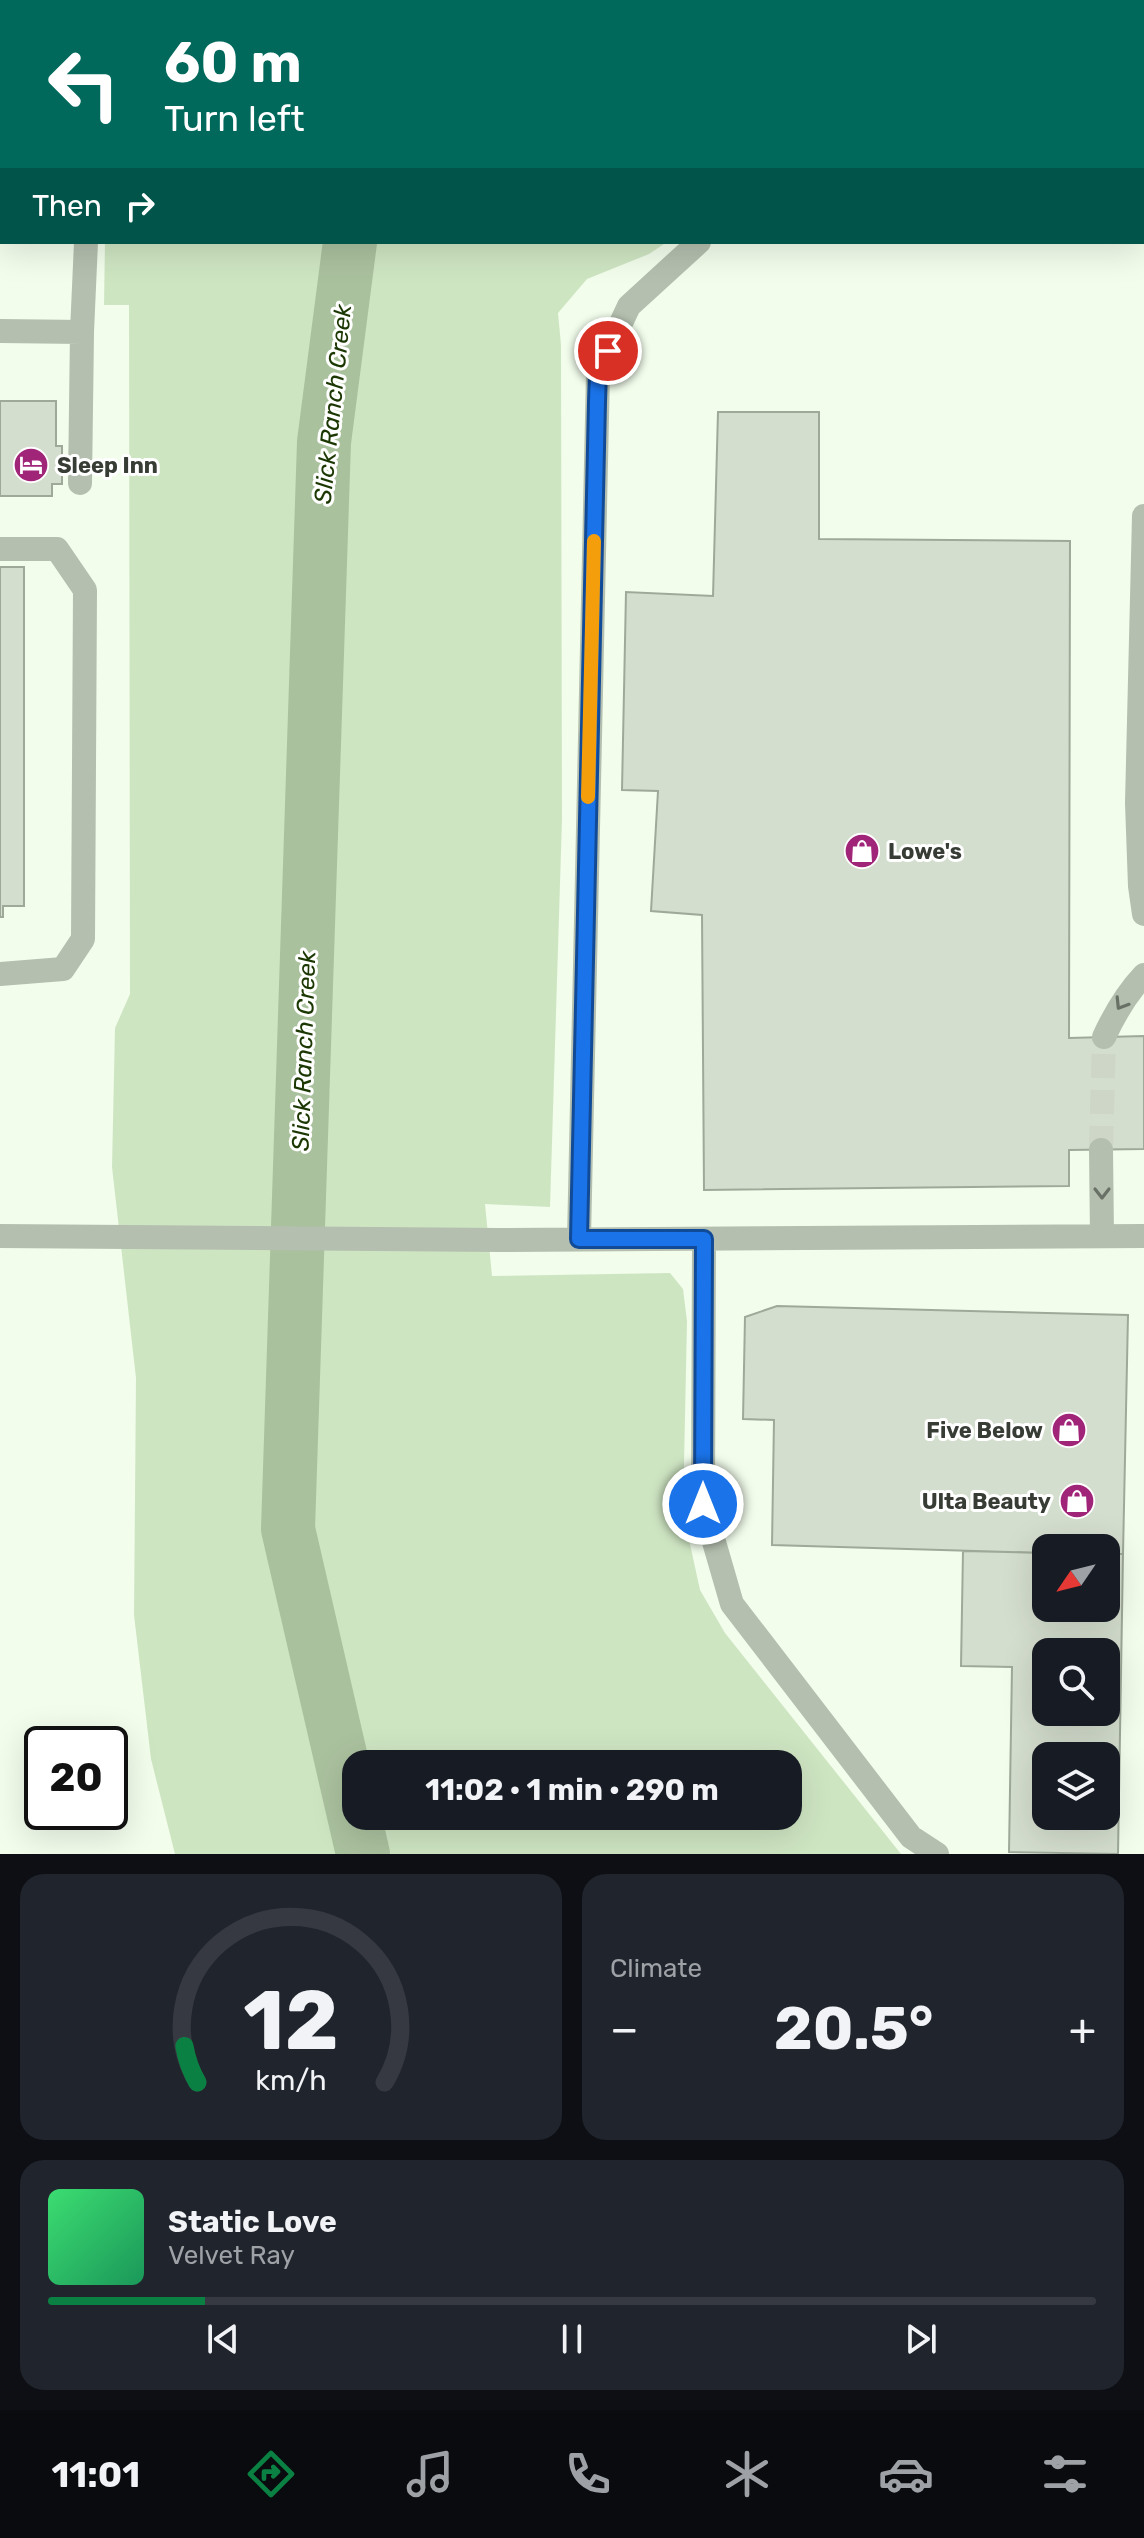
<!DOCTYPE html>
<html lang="en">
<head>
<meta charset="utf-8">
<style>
  body { margin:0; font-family:Rubik,sans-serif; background:#20242c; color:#f1f3f6; height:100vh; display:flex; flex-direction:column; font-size:30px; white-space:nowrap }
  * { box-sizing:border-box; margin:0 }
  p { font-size:26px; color:#9ea1a6 }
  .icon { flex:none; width:44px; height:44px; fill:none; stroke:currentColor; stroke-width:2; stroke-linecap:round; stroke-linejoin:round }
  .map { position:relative; height:1854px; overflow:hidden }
  .sheet { display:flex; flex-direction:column; gap:20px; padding:20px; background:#0d0f14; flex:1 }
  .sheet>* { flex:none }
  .banner { position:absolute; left:0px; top:0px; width:1144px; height:244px; box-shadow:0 8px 32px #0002; background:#00695c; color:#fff; overflow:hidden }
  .needle { width:52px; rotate:235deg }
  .buttons { position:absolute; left:1032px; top:1534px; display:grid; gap:16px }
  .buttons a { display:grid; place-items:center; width:88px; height:88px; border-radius:16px; background:#171b24; box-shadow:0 8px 32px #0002; font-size:40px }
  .speed { position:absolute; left:24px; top:1726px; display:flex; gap:16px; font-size:40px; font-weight:700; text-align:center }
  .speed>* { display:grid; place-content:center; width:104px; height:104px; border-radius:50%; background:#171b24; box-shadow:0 8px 32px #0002; line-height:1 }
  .speed .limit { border:4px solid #111; border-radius:12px; background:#fff; color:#111 }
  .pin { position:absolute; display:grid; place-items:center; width:68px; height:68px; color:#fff; margin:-34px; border:4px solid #fff; border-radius:50%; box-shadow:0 2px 8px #0007 }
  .me { position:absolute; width:88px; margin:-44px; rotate:0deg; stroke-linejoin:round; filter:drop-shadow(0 0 6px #0008) }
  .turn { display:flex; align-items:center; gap:28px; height:168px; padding:0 32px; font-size:36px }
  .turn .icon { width:104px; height:104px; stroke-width:2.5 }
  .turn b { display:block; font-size:56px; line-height:68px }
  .then { display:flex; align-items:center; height:76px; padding:0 32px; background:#0003; gap:16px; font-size:30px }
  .big { font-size:60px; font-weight:700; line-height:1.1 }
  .sheet .tile { flex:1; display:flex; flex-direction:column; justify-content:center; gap:12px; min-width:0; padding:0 28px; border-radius:24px; background:#20242c }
  .sheet .dial { align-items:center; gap:0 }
  .dial svg { height:208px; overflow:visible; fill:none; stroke:#363941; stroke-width:7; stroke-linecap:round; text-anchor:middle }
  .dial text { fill:#f1f3f6; stroke:none }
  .song { display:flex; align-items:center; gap:24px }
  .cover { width:96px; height:96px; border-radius:12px; background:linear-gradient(135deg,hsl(140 70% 55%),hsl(150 70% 35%)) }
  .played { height:8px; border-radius:4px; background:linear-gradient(90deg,#0b8043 15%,#363941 15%) }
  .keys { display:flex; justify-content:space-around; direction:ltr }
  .heat { display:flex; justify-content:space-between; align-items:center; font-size:44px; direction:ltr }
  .sheet .tiles { flex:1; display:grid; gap:20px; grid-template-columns:1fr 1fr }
  .tile:last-child { grid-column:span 2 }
  .trip { position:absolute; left:342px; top:1750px; width:460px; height:80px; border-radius:24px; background:#171b24; box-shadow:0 8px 32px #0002; font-weight:700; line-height:80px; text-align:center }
  .tab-bar { display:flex; height:128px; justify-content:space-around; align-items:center; background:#090b0e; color:#9ea1a6 }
  .tab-bar .icon { width:56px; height:56px }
  .tab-bar .current { color:#0b8043 }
  .tab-bar b { font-size:36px; color:#f1f3f6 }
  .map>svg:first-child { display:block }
  .green { fill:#cee5c2; fill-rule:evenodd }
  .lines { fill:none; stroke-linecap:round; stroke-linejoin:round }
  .river { stroke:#aac19e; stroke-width:54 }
  .building { fill:#d4dece; stroke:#9ea999; stroke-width:2; fill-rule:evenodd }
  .minor-tunnel { stroke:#cdd6c7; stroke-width:24; stroke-dasharray:24 12; stroke-linecap:butt }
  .minor { stroke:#b4bfaf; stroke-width:24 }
  .oneway { stroke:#697066 }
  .route-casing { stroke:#114b97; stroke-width:20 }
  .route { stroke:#1a73e8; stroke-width:14 }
  .slow { stroke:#f59e0b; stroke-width:14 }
  .labels { text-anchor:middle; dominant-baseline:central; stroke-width:6; stroke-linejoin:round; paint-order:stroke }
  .poi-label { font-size:22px; font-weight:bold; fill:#373c35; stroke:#fff; text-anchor:start }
  .water-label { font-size:24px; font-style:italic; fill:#1b3702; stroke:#fff }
</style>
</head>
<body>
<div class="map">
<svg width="1144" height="1854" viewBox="0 0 1144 1854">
  <rect width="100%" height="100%" fill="#f2fdec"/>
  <path class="green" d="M246,0h584v2h-585z
    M105,242h562l-18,12 -62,25 -29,34 3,32 1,474 -12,388 -65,-3 7,72 178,-3 13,16 4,32 -4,191 17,78 25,43 176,221h-726l-24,-95 -17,-144 2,-237 -24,-211 3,-139 15,-34 -1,-689h-25zM356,1764h432v52h-432z"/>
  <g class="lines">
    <path class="river" d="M381,2l1,-2
      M350,242l-26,200 -36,1087 75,325"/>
  </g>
  <path class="building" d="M47,0h84l-1,2h-84z
    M0,401h56v45h6v38h-10v12h-52z
    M718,412h101v127l251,2 -1,497 75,-2v113l-75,1v36l-365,4 -2,-275 -51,-4 7,-120 -36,-1 4,-198 87,4z
    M0,567h24v339h-21v11h-3z
    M777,1306l351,9 -5,239h-17v-6h-60v5l-274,-8 2,-125 -31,-1 2,-102z
    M963,1551l83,2v55h60v-54h17l-5,300 -109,-2 3,-185 -51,-1zM1046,1652h60v60h-60zM1046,1756h60v60h-60z"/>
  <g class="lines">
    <path class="minor-tunnel" d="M1101,1150l3,-113"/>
    <path class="minor" d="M28,2v-2
      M193,2l1,-2
      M2,120v1
      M1142,135h2
      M0,205h2
      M0,331l82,1 4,-90
      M80,483l2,-151
      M1144,516l-7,287 3,83 4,28
      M0,549h57l28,41 -2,349 -20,30 -63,5
      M1104,1037c11,-24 22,-43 40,-62
      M1101,1150l1,86
      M0,1236l500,4 644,-4
      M579,1239l19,-867 31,-66 70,-64
      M704,1239l-1,265 29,100 179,233 26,17"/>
  </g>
  <defs><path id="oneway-chevron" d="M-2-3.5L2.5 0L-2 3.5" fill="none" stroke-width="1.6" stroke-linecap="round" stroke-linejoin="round" transform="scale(2)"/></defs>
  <g class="oneway">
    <use href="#oneway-chevron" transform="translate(1121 1004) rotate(122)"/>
    <use href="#oneway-chevron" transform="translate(1102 1193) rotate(90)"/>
  </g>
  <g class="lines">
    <defs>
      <path id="route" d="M608,351l-10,21 -1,30 -18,837h125l-1,265"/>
    </defs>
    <use href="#route" class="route-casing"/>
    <use href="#route" class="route"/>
    <path class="slow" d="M588,797l6,-256"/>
  </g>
  <defs>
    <symbol id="hotel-disc" viewBox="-11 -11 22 22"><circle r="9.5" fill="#a02478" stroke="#fff"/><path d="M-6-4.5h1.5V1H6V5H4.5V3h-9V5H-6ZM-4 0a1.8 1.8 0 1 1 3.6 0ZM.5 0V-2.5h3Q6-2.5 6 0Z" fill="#fff"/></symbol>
    <symbol id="shop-disc" viewBox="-11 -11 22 22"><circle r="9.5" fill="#a02478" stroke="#fff"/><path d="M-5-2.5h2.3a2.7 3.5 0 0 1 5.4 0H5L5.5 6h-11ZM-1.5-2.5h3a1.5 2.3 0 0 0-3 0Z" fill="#fff"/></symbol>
  </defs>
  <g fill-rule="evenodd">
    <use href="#hotel-disc" x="11" y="445" width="40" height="40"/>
    <use href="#shop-disc" x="842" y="831" width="40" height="40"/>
    <use href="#shop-disc" x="1049" y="1410" width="40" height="40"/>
    <use href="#shop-disc" x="1057" y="1481" width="40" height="40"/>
  </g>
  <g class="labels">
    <g class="poi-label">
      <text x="57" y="465">Sleep Inn</text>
      <text x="888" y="851">Lowe's</text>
      <text x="1043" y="1430" text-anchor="end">Five Below</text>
      <text x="1051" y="1501" text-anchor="end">Ulta Beauty</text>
    </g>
    <g class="water-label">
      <text transform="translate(333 404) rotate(-84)">Slick Ranch Creek</text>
      <text transform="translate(304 1051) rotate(-88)">Slick Ranch Creek</text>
    </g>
  </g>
</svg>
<div class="buttons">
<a><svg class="needle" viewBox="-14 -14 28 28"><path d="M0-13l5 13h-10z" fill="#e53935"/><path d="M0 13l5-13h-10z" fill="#9ea1a6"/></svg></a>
<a><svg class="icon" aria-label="search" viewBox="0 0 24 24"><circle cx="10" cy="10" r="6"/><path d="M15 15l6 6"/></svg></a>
<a><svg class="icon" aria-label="layers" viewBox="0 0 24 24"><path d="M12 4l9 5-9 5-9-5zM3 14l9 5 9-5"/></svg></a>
</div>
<div class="speed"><div class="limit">20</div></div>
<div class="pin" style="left:608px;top:351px;background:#d93025"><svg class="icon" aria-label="arrive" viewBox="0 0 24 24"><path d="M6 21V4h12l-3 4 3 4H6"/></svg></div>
<svg class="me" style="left:703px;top:1504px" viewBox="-20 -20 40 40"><circle r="17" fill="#1a73e8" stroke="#fff" stroke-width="3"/><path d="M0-11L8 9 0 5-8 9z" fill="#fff"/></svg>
<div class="trip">11:02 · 1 min · 290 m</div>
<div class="banner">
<div class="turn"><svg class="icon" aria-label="left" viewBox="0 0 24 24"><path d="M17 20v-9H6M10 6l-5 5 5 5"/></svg><div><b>60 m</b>Turn left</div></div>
<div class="then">Then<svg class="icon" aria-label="right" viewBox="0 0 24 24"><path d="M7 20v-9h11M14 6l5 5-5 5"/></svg></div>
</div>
</div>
<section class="sheet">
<div class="tiles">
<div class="tile dial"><svg viewBox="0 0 100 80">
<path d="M14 69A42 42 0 1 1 86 69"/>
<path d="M14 69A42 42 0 0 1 9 55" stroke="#0b8043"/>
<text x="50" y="56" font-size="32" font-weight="700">12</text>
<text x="50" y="72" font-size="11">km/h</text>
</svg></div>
<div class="tile"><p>Climate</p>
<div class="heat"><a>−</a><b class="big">20.5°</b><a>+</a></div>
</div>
<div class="tile">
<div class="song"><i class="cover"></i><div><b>Static Love</b><p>Velvet Ray</p></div></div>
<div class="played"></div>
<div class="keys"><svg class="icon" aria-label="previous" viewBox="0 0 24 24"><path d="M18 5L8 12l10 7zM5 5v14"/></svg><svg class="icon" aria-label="pause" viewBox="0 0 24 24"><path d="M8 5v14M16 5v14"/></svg><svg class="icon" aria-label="next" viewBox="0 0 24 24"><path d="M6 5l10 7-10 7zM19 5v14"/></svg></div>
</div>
</div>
</section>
<nav class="tab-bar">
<b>11:01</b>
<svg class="icon current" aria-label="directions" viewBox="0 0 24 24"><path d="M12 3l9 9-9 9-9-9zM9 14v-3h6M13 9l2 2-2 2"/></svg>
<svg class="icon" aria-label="music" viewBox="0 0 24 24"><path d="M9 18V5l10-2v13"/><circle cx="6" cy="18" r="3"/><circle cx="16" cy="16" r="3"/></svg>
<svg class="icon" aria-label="phone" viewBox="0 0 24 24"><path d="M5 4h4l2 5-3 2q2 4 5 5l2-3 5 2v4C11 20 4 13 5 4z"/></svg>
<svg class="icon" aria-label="climate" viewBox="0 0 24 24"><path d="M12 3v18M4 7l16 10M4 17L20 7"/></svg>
<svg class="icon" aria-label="car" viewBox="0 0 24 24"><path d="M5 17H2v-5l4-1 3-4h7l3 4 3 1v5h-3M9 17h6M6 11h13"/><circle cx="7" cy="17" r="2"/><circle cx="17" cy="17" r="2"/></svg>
<svg class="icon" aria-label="filters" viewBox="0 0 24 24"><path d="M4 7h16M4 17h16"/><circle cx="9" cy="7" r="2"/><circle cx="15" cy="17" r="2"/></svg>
</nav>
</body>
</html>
